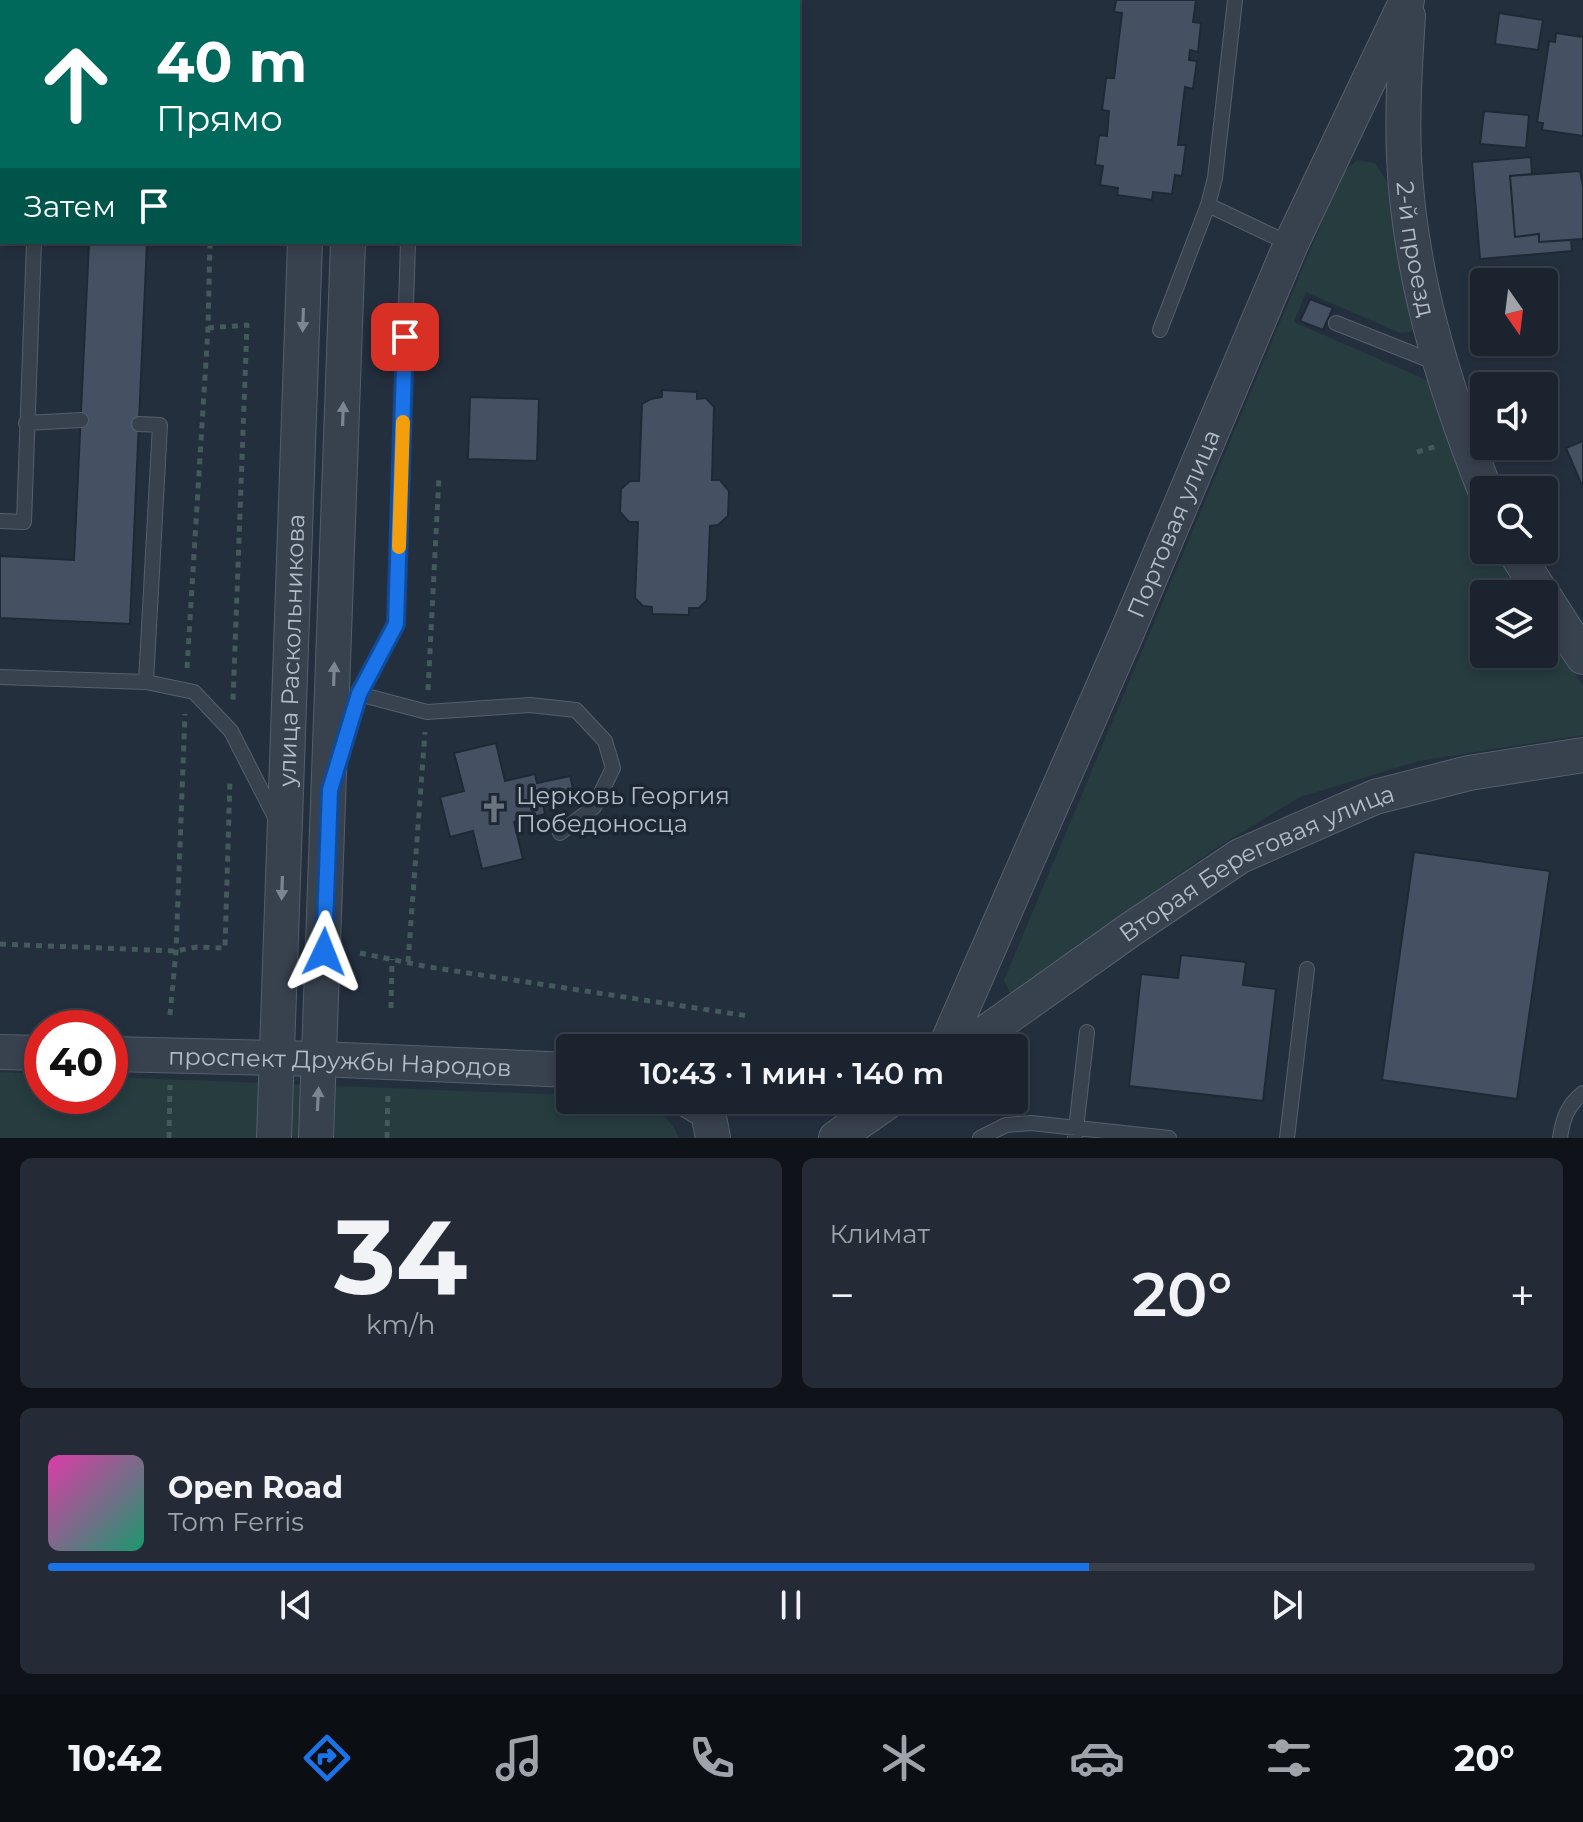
<!DOCTYPE html>
<html lang="ru">
<head>
<meta charset="utf-8">
<style>
  body { margin:0; font-family:Montserrat,sans-serif; background:#242b36; color:#f1f3f6; height:100vh; display:flex; flex-direction:column; font-size:30px; white-space:nowrap }
  * { box-sizing:border-box; margin:0 }
  p { font-size:26px; color:#a0a4aa }
  .icon { flex:none; width:44px; height:44px; fill:none; stroke:currentColor; stroke-width:2; stroke-linecap:round; stroke-linejoin:round }
  .map { position:relative; height:1138px; overflow:hidden }
  .drawer { display:flex; flex-direction:column; gap:20px; padding:20px; background:#0f1319; flex:1 }
  .drawer>* { flex:none }
  .top-card { position:absolute; left:0px; top:0px; width:800px; height:244px; box-shadow:0 4px 12px #0003,0 0 0 2px #39404a; background:#00695c; color:#fff; overflow:hidden }
  .needle { width:52px; rotate:166deg }
  .fabs { position:absolute; left:1470px; top:268px; display:grid; gap:16px }
  .fabs a { display:grid; place-items:center; width:88px; height:88px; border-radius:8px; background:#1b232e; box-shadow:0 4px 12px #0003,0 0 0 2px #39404a; font-size:40px }
  .speed { position:absolute; left:24px; top:1010px; display:flex; gap:16px; font-size:40px; font-weight:700; text-align:center }
  .speed>* { display:grid; place-content:center; width:104px; height:104px; border-radius:50%; background:#1b232e; box-shadow:0 4px 12px #0003,0 0 0 2px #39404a; line-height:1 }
  .speed .limit { border:12px solid #d22; background:#fff; color:#111 }
  .pin { position:absolute; display:grid; place-items:center; width:68px; height:68px; color:#fff; margin:-34px; border-radius:16px; box-shadow:0 4px 12px #0006 }
  .me { position:absolute; width:88px; margin:-44px; rotate:2deg; stroke-linejoin:round; filter:drop-shadow(0 0 6px #0008) }
  .turn { display:flex; align-items:center; gap:28px; height:168px; padding:0 24px; font-size:36px }
  .turn .icon { width:104px; height:104px; stroke-width:2.5 }
  .turn b { display:block; font-size:56px; line-height:68px }
  .then { display:flex; align-items:center; height:76px; padding:0 24px; background:#0003; gap:16px; font-size:30px }
  .big { font-size:60px; font-weight:600; line-height:1.1 }
  .drawer .tile { flex:1; display:flex; flex-direction:column; justify-content:center; gap:12px; min-width:0; padding:0 28px; border-radius:12px; background:#242b36 }
  .drawer .dial { align-items:center; gap:0 }
  .dial b { font-size:104px; line-height:1 }
  .song { display:flex; align-items:center; gap:24px }
  .cover { width:96px; height:96px; border-radius:12px; background:linear-gradient(135deg,hsl(320 70% 55%),hsl(160 70% 35%)) }
  .played { height:8px; border-radius:4px; background:linear-gradient(90deg,#1a73e8 70%,#39404a 70%) }
  .keys { display:flex; justify-content:space-around; direction:ltr }
  .heat { display:flex; justify-content:space-between; align-items:center; font-size:44px; direction:ltr }
  .drawer .tiles { flex:1; display:grid; gap:20px; grid-template-columns:1fr 1fr }
  .tile:last-child { grid-column:span 2 }
  .trip { position:absolute; left:556px; top:1034px; width:472px; height:80px; border-radius:8px; background:#1b232e; box-shadow:0 4px 12px #0003,0 0 0 2px #39404a; font-weight:600; line-height:80px; text-align:center }
  .menu { display:flex; height:128px; justify-content:space-around; align-items:center; background:#0b0e12; color:#a0a4aa }
  .menu .icon { width:56px; height:56px }
  .menu .active { color:#1a73e8 }
  .menu b { font-size:36px; color:#f1f3f6 }
  .map>svg:first-child { display:block }
  .green { fill:#263c3f }
  .building { fill:#455162; stroke:#1f2835; stroke-width:2 }
  .lines { fill:none; stroke-linecap:round; stroke-linejoin:round }
  .service-casing { stroke:#565f6c; stroke-width:16 }
  .tertiary-casing { stroke:#565f6c; stroke-width:36 }
  .path { stroke:#44595c; stroke-width:5; stroke-dasharray:6 6; stroke-linecap:butt }
  .service { stroke:#38414e; stroke-width:14 }
  .tertiary { stroke:#38414e; stroke-width:34 }
  .oneway { fill:#7c8592 }
  .route-casing { stroke:#114b97; stroke-width:20 }
  .route { stroke:#1a73e8; stroke-width:14 }
  .slow { stroke:#f59e0b; stroke-width:14 }
  .labels { text-anchor:middle; dominant-baseline:central; stroke-width:7; stroke-linejoin:round; paint-order:stroke }
  .street-label { font-size:24px; fill:#b4bcc9; stroke:#1d2633 }
  .poi-label { font-size:24px; fill:#b4bcc9; stroke:#1d2633; text-anchor:start }
</style>
</head>
<body>
<div class="map">
<svg width="1583" height="1138" viewBox="0 0 1583 1138">
  <rect width="100%" height="100%" fill="#242f3e"/>
  <path class="green" d="M1357,160l18,3 17,27 23,135 -4,7 -11,1 -94,-41 -12,30 135,59 37,103 18,40v26h12l28,44h-40v60h60v-29l39,61v49l-164,26 -119,36 -90,55 -199,143 -7,-15 339,-808z
    M0,1072l42,2v22h68v-19l460,18v5c39,0 91,-8 109,38h-679z"/>
  <path class="building" d="M1116,0h80l-3,22 8,1 -3,29 -8,-2 -1,10 8,1 -4,28 -8,-2 -7,58h8l-4,31 -7,-1 -3,19 -19,-2 -1,8 -35,-5 1,-7 -18,-3 3,-19 -8,-1 4,-30 8,1 2,-25 -7,-1 4,-32h8l8,-65 -8,-1z
    M1499,13l44,7 -5,30 -43,-6z
    M1556,33l27,4v99l-41,-6 1,-7 -6,-1 12,-81 6,1z
    M1484,111l45,4 -3,33 -46,-4z
    M1531,157l1,17 -22,2 5,61 24,-3v8l32,-2 1,11 -92,8 -8,-97z
    M1580,171l3,15v53l-44,3v-8l-24,3 -5,-61z
    M89,242h58l-17,382 -130,-6v-62l74,4z
    M1310,299l23,9 -10,22 -23,-9z
    M662,390l35,2v7l9,-1 8,9 -2,73h8l9,11 -1,25 -10,9 -8,1 -3,74 -8,8h-10v7l-37,-1v-7l-9,-1 -8,-8 3,-76h-9l-9,-10 1,-23 9,-8h9l3,-77 9,-5 11,-2z
    M470,397l69,2 -2,62 -69,-2z
    M1583,441v47l-17,-40z
    M496,743l9,38 30,-7 2,9 33,-7 5,20 -32,8 2,10 -31,8 9,37 -41,10 -9,-38 -23,6 -10,-40 24,-6 -10,-38z
    M1414,852l136,19 -33,228 -135,-19z
    M1181,955l65,7 -3,23 33,4 -13,112 -134,-15 12,-112 37,4z"/>
  <g class="lines">
    <defs>
      <path id="service" d="M416,2v-2
        M0,129h2
        M1208,205l82,39
        M1336,323l103,41
        M1160,330l48,-125 7,-27 20,-178
        M26,423l55,-3
        M0,521l24,1 10,-280
        M0,677l146,5 14,-257 -21,-1
        M146,682l48,10 37,39 46,90
        M359,694l68,18 103,-7 46,5 29,31 8,27 -19,39 -34,26
        M343,748l16,-54 37,-70 12,-382
        M980,1138l26,-13 25,-2 138,15
        M1075,1138l12,-106
        M1287,1138l20,-169
        M1560,1138c3,-20 7,-32 23,-45"/>
      <g id="tertiary">
        <path d="M313,2v-2"/>
        <path d="M356,2l1,-2"/>
        <path id="s1" d="M1408,16c-3,47 -6,94 -4,141 5,115 39,227 81,333"/>
        <path d="M1514,550l28,44"/>
        <path d="M1544,596l39,61"/>
        <path id="s2" d="M945,1048l180,-411 166,-393 116,-244"/>
        <path id="s3" d="M964,1048l166,-118 110,-74 135,-59 94,-24 114,-18"/>
        <path d="M0,1052l42,1"/>
        <path id="s4" d="M110,1054l210,5 250,11"/>
        <path d="M688,1100l20,12 5,26"/>
        <path id="s5" d="M274,1138l31,-896"/>
        <path d="M316,1138l32,-896"/>
        <path d="M836,1138l54,-38"/>
      </g>
    </defs>
    <use href="#service" class="service-casing"/>
    <use href="#tertiary" class="tertiary-casing"/>
    <path class="path" d="M220,2v-2
      M208,328l39,-3 -14,376
      M1417,452l20,-6
      M187,668l21,-340 2,-86
      M428,690l11,-214
      M0,944l176,7 21,-4 28,1 5,-169
      M360,953l69,14 319,49
      M408,962l17,-230
      M391,1008l1,-49
      M170,1015l6,-64 9,-237
      M169,1138l1,-53
      M387,1138l1,-47"/>
    <use href="#service" class="service"/>
    <use href="#tertiary" class="tertiary"/>
  </g>
  <defs><path id="oneway-solid" d="M-6-.8H1V-3.2L6.5 0L1 3.2V.8H-6Z" transform="scale(2)"/></defs>
  <g class="oneway">
    <use href="#oneway-solid" transform="translate(303 320) rotate(92)"/>
    <use href="#oneway-solid" transform="translate(343 414) rotate(-88)"/>
    <use href="#oneway-solid" transform="translate(334 674) rotate(-88)"/>
    <use href="#oneway-solid" transform="translate(282 888) rotate(92)"/>
    <use href="#oneway-solid" transform="translate(318 1099) rotate(-87)"/>
  </g>
  <g class="lines">
    <defs>
      <path id="route" d="M324,952l6,-162 29,-96 37,-70 9,-287"/>
    </defs>
    <use href="#route" class="route-casing"/>
    <use href="#route" class="route"/>
    <path class="slow" d="M399,547l4,-125"/>
  </g>
  <defs>
    <symbol id="church-bare" viewBox="-9 -9 18 18"><path d="M-1.2-6h2.4v3.5h3.3v2.4h-3.3V6h-2.4V-.1h-3.3v-2.4h3.3Z" fill="#6b7280" stroke="#1d2633" stroke-width="2.5" paint-order="stroke"/></symbol>
  </defs>
  <g fill-rule="evenodd">
    <use href="#church-bare" x="474" y="789" width="40" height="40"/>
  </g>
  <g class="labels">
    <g class="street-label">
      <text stroke="none"><textPath href="#s1" startOffset="234">2-й проезд</textPath></text>
      <text stroke="none"><textPath href="#s2" startOffset="572">Портовая улица</textPath></text>
      <text stroke="none"><textPath href="#s5" startOffset="488">улица Раскольникова</textPath></text>
      <text stroke="none"><textPath href="#s3" startOffset="348">Вторая Береговая улица</textPath></text>
      <text stroke="none"><textPath href="#s4" startOffset="230">проспект Дружбы Народов</textPath></text>
    </g>
    <g class="poi-label">
      <text x="516" y="795">Церковь Георгия<tspan x="516" dy="28">Победоносца</tspan></text>
    </g>
  </g>
</svg>
<div class="fabs">
<a><svg class="needle" viewBox="-14 -14 28 28"><path d="M0-13l5 13h-10z" fill="#e53935"/><path d="M0 13l5-13h-10z" fill="#a0a4aa"/></svg></a>
<a><svg class="icon" aria-label="sound" viewBox="0 0 24 24"><path d="M4 9h4l5-4v14l-5-4H4zM17 9q2 3 0 6"/></svg></a>
<a><svg class="icon" aria-label="search" viewBox="0 0 24 24"><circle cx="10" cy="10" r="6"/><path d="M15 15l6 6"/></svg></a>
<a><svg class="icon" aria-label="layers" viewBox="0 0 24 24"><path d="M12 4l9 5-9 5-9-5zM3 14l9 5 9-5"/></svg></a>
</div>
<div class="speed"><div class="limit">40</div></div>
<div class="pin" style="left:405px;top:337px;background:#d93025"><svg class="icon" aria-label="arrive" viewBox="0 0 24 24"><path d="M6 21V4h12l-3 4 3 4H6"/></svg></div>
<svg class="me" style="left:324px;top:952px" viewBox="-20 -20 40 40"><path d="M0-17L14 15 0 8-14 15z" fill="#1a73e8" stroke="#fff" stroke-width="4"/></svg>
<div class="trip">10:43 · 1 мин · 140 m</div>
<div class="top-card">
<div class="turn"><svg class="icon" aria-label="ahead" viewBox="0 0 24 24"><path d="M12 20V5M6 11l6-6 6 6"/></svg><div><b>40 m</b>Прямо</div></div>
<div class="then">Затем<svg class="icon" aria-label="arrive" viewBox="0 0 24 24"><path d="M6 21V4h12l-3 4 3 4H6"/></svg></div>
</div>
</div>
<section class="drawer">
<div class="tiles">
<div class="tile dial"><b>34</b><p>km/h</p></div>
<div class="tile"><p>Климат</p>
<div class="heat"><a>−</a><b class="big">20°</b><a>+</a></div>
</div>
<div class="tile">
<div class="song"><i class="cover"></i><div><b>Open Road</b><p>Tom Ferris</p></div></div>
<div class="played"></div>
<div class="keys"><svg class="icon" aria-label="previous" viewBox="0 0 24 24"><path d="M18 5L8 12l10 7zM5 5v14"/></svg><svg class="icon" aria-label="pause" viewBox="0 0 24 24"><path d="M8 5v14M16 5v14"/></svg><svg class="icon" aria-label="next" viewBox="0 0 24 24"><path d="M6 5l10 7-10 7zM19 5v14"/></svg></div>
</div>
</div>
</section>
<nav class="menu">
<b>10:42</b>
<svg class="icon active" aria-label="directions" viewBox="0 0 24 24"><path d="M12 3l9 9-9 9-9-9zM9 14v-3h6M13 9l2 2-2 2"/></svg>
<svg class="icon" aria-label="music" viewBox="0 0 24 24"><path d="M9 18V5l10-2v13"/><circle cx="6" cy="18" r="3"/><circle cx="16" cy="16" r="3"/></svg>
<svg class="icon" aria-label="phone" viewBox="0 0 24 24"><path d="M5 4h4l2 5-3 2q2 4 5 5l2-3 5 2v4C11 20 4 13 5 4z"/></svg>
<svg class="icon" aria-label="climate" viewBox="0 0 24 24"><path d="M12 3v18M4 7l16 10M4 17L20 7"/></svg>
<svg class="icon" aria-label="car" viewBox="0 0 24 24"><path d="M5 17H2v-5l4-1 3-4h7l3 4 3 1v5h-3M9 17h6M6 11h13"/><circle cx="7" cy="17" r="2"/><circle cx="17" cy="17" r="2"/></svg>
<svg class="icon" aria-label="filters" viewBox="0 0 24 24"><path d="M4 7h16M4 17h16"/><circle cx="9" cy="7" r="2"/><circle cx="15" cy="17" r="2"/></svg>
<b>20°</b>
</nav>
</body>
</html>
